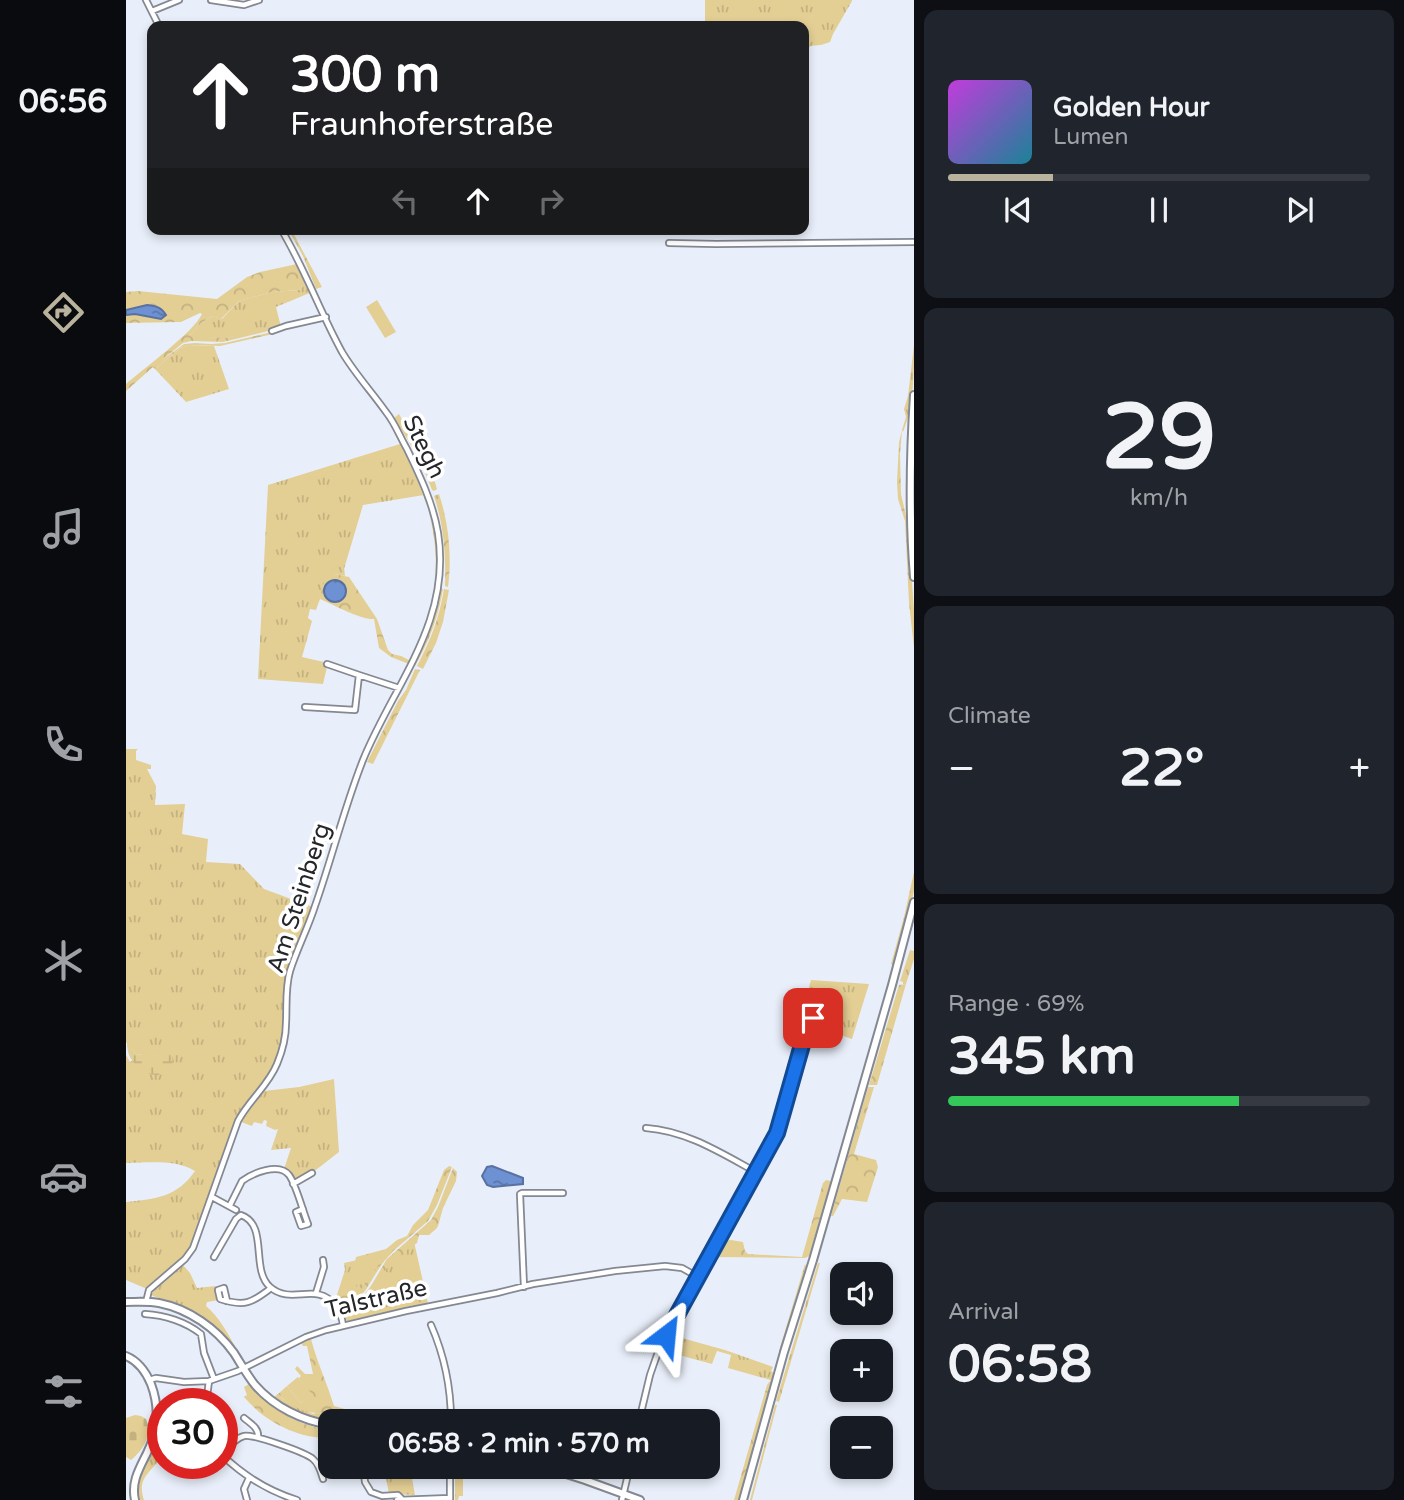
<!DOCTYPE html>
<html lang="en">
<head>
<meta charset="utf-8">
<style>
  body { margin:0; font-family:"Varela Round",sans-serif; background:#20242c; color:#f1f3f6; height:100vh; display:flex; flex-direction:column; font-size:26px; white-space:nowrap }
  * { box-sizing:border-box; margin:0 }
  p { font-size:23px; color:#9ea1a6 }
  .icon { flex:none; width:38px; height:38px; fill:none; stroke:currentColor; stroke-width:2; stroke-linecap:round; stroke-linejoin:round }
  .map { position:relative; flex:1; overflow:hidden }
  .sheet { display:flex; flex-direction:column; gap:10px; padding:10px; background:#0d0f14; width:490px }
  .sheet>* { flex:none }
  .guide { position:absolute; left:21px; top:21px; width:662px; height:214px; border-radius:14px; box-shadow:0 4px 10px #0003; background:#202124; color:#fff; overflow:hidden }
  .buttons { position:absolute; left:704px; top:1262px; display:grid; gap:14px }
  .buttons a { display:grid; place-items:center; width:63px; height:63px; border-radius:14px; background:#171b24; box-shadow:0 4px 10px #0003; font-size:35px }
  .speed { position:absolute; left:21px; top:1388px; display:flex; gap:14px; font-size:35px; font-weight:700; text-align:center }
  .speed>* { display:grid; place-content:center; width:91px; height:91px; border-radius:50%; background:#171b24; box-shadow:0 4px 10px #0003; line-height:1 }
  .speed .limit { border:10px solid #d22; background:#fff; color:#111 }
  .pin { position:absolute; display:grid; place-items:center; width:60px; height:60px; color:#fff; margin:-30px; border-radius:14px; box-shadow:0 4px 10px #0006 }
  .me { position:absolute; width:77px; margin:-38px; rotate:29deg; stroke-linejoin:round; filter:drop-shadow(0 0 5px #0008) }
  .turn { display:flex; align-items:center; gap:24px; height:147px; padding:0 28px; font-size:32px }
  .turn .icon { width:91px; height:91px; stroke-width:2.5 }
  .turn b { display:block; font-size:49px; line-height:60px }
  .lanes { display:flex; align-items:center; height:66px; padding:0 28px; background:#0003; justify-content:center; gap:35px; direction:ltr }
  .lanes .off { opacity:.35 }
  .big { font-size:52px; font-weight:800; line-height:1.1 }
  .sheet .card { flex:1; display:flex; flex-direction:column; justify-content:center; gap:10px; min-width:0; padding:0 24px; border-radius:14px; background:#20242c }
  .sheet .dial { align-items:center; gap:0 }
  .dial b { font-size:91px; line-height:1 }
  .song { display:flex; align-items:center; gap:21px }
  .cover { width:84px; height:84px; border-radius:10px; background:linear-gradient(135deg,hsl(290 70% 55%),hsl(190 70% 35%)) }
  .played { height:7px; border-radius:4px; background:linear-gradient(90deg,#b9b29d 25%,#363941 25%) }
  .keys { display:flex; justify-content:space-around; direction:ltr }
  .heat { display:flex; justify-content:space-between; align-items:center; font-size:38px; direction:ltr }
  .charge { height:10px; border-radius:5px; background:linear-gradient(90deg,#34c759 69%,#363941 0) }
  .trip { position:absolute; left:192px; top:1409px; width:402px; height:70px; border-radius:14px; background:#171b24; box-shadow:0 4px 10px #0003; font-weight:800; line-height:70px; text-align:center }
  main { display:flex; flex:1; min-height:0 }
  .tab-bar { display:flex; flex-direction:column; width:126px; justify-content:space-around; align-items:center; background:#090b0e; color:#9ea1a6 }
  .tab-bar .icon { width:49px; height:49px }
  .tab-bar .current { color:#b9b29d }
  .tab-bar b { font-size:32px; color:#f1f3f6 }
  .map>svg:first-child { display:block }
  .grass { fill:url(#grass-tufts) }
  .forest { fill:url(#forest-crowns) }
  .wetland { fill:url(#wetland-marsh) }
  .cemetery { fill:url(#cemetery-stones) }
  .pitch { fill:#e3ce94 }
  .water { fill:url(#water-ripples); stroke:#5871a0; stroke-width:2 }
  .lines { fill:none; stroke-linecap:round; stroke-linejoin:round }
  .street-casing { stroke:#838892; stroke-width:8 }
  .secondary-casing { stroke:#838892; stroke-width:10 }
  .street { stroke:#fff; stroke-width:4.5 }
  .secondary { stroke:#fff; stroke-width:6 }
  .route-casing { stroke:#114b97; stroke-width:18 }
  .route { stroke:#1a73e8; stroke-width:12 }
  .labels { text-anchor:middle; dominant-baseline:central; stroke-width:7; stroke-linejoin:round; paint-order:stroke }
  .street-label { font-size:24px; fill:#24262a; stroke:#fff }
</style>
</head>
<body>
<main>
<nav class="tab-bar">
<b>06:56</b>
<svg class="icon current" aria-label="directions" viewBox="0 0 24 24"><path d="M12 3l9 9-9 9-9-9zM9 14v-3h6M13 9l2 2-2 2"/></svg>
<svg class="icon" aria-label="music" viewBox="0 0 24 24"><path d="M9 18V5l10-2v13"/><circle cx="6" cy="18" r="3"/><circle cx="16" cy="16" r="3"/></svg>
<svg class="icon" aria-label="phone" viewBox="0 0 24 24"><path d="M5 4h4l2 5-3 2q2 4 5 5l2-3 5 2v4C11 20 4 13 5 4z"/></svg>
<svg class="icon" aria-label="climate" viewBox="0 0 24 24"><path d="M12 3v18M4 7l16 10M4 17L20 7"/></svg>
<svg class="icon" aria-label="car" viewBox="0 0 24 24"><path d="M5 17H2v-5l4-1 3-4h7l3 4 3 1v5h-3M9 17h6M6 11h13"/><circle cx="7" cy="17" r="2"/><circle cx="17" cy="17" r="2"/></svg>
<svg class="icon" aria-label="filters" viewBox="0 0 24 24"><path d="M4 7h16M4 17h16"/><circle cx="9" cy="7" r="2"/><circle cx="15" cy="17" r="2"/></svg>
</nav>
<div class="map">
<svg width="788" height="1500" viewBox="0 0 788 1500">
  <defs>
    <pattern id="grass-tufts" width="24" height="20" patternUnits="userSpaceOnUse" patternTransform="scale(1.75)"><rect width="24" height="20" fill="#e3ce94"/><path d="M3 7l-1-3M5 7V3M7 7l1-3M15 17l-1-3M17 17v-4M19 17l1-3" fill="none" stroke="#c3b180"/></pattern>
    <pattern id="forest-crowns" width="20" height="18" patternUnits="userSpaceOnUse" patternTransform="scale(1.75)"><rect width="20" height="18" fill="#e3ce94"/><path d="M2 6a3 3 0 1 1 6 0M12 15a3 3 0 1 1 6 0" fill="none" stroke="#c3b180"/></pattern>
    <pattern id="wetland-marsh" width="20" height="14" patternUnits="userSpaceOnUse" patternTransform="scale(1.75)"><rect width="20" height="14" fill="#e3ce94"/><path d="M1 5h8M5 5V1M11 12h8M15 12V8" fill="none" stroke="#c3b180"/></pattern>
    <pattern id="cemetery-stones" width="16" height="16" patternUnits="userSpaceOnUse" patternTransform="scale(1.75)"><rect width="16" height="16" fill="#e3ce94"/><path d="M2 7V4a2 2 0 0 1 4 0v3zM10 15v-3a2 2 0 0 1 4 0v3z" fill="#c3b180"/></pattern>
    <pattern id="water-ripples" width="26" height="14" patternUnits="userSpaceOnUse" patternTransform="scale(1.75)"><rect width="26" height="14" fill="#6e91d3"/><path d="M2 4q2-2 4 0t4 0M15 11q2-2 4 0t4 0" fill="none" stroke="#5a76ab"/></pattern>
  </defs>
  <rect width="100%" height="100%" fill="#e9effa"/>
  <path class="grass" d="M579,0h147v1l-19,33 -3,8 -9,3 -11,1 -7,12v-32h-98z
    M181,283l5,9 -36,15 5,20 -56,11 -37,-1 13,-14 11,-7 10,3 17,-18 33,-9 27,-2z
    M62,345l26,1 15,43 -43,13 -31,-33 24,-20z
    M788,345c0,28 0,61 -11,87l-1,-2 4,-13 -2,-8 4,-13z
    M241,390c7,9 15,17 20,26 9,13 15,29 21,44 22,46 39,95 25,146 -3,10 -7,20 -11,30 18,-50 18,-90 2,-141l-61,10 -19,64 1,7 -11,-2 -14,22v3l-4,11 -6,-1 -2,9 4,3 -10,36 26,6 -5,21 -65,-5 10,-194 132,-41 -14,-28z
    M314,588l3,1c-5,29 -13,50 -28,77l-1,-2 20,-45z
    M0,749h12l-2,2v9l15,5v4h-4l9,17 -1,19 30,-1 -3,30 26,5 -2,23 34,2 24,25 49,18c-5,9 -8,20 -12,30 -6,17 -14,33 -16,51 -3,22 0,42 -6,65 -8,26 -31,44 -42,68l-45,125 -7,10 -38,33 -21,-9v-78c30,-3 51,-5 69,-31 -20,-12 -47,-8 -69,-8v-108l4,7 12,-8 -5,1 -11,-13z
    M784,950l4,1v8l-8,25h-3v-2l-3,-1z
    M685,980l58,4 -17,55 -29,-10 1,-7 -3,-1 -6,-9 -6,-2 -19,66 -5,-3z
    M208,1079l5,73 -27,21 -17,8 -7,-9 -4,-3 7,-21 -20,2 7,-21 -3,1 -9,-4 1,-5 -3,-1 -2,4 -8,-2 -2,4 -11,-4 9,-15 14,-16 35,-4z
    M287,1237l15,67 -81,17 -3,-5 25,-26 18,-31z
    M267,1252c-20,18 -26,45 -49,61l-9,-12 10,-31 -1,-7z
    M692,1263h2l-41,139 -3,-1z
    M679,1264l1,3 -25,84h-2z
    M57,1265l7,8 7,15 19,-2 3,14 -12,2 -1,4c12,10 21,26 29,40l-1,1c-20,-24 -34,-32 -62,-45 -7,-3 -15,-4 -21,-7 6,-12 22,-21 32,-30z
    M545,1335l54,15 48,17 -2,4 4,3 -1,7 -46,-13 3,-13 -14,-4 -5,13 -48,-13z
    M152,1394l5,5 30,15 3,-1 53,8c-40,0 -61,0 -95,-24z
    M649,1405h2l-25,95h-2z
    M37,1440v15c-11,17 -27,22 -19,45h-4c-5,-25 8,-41 23,-60z
    M60,1463h30l-15,14z
    M258,1467h26l5,28 -26,-1z
    M340,1472v4l-3,1v19h-4l-1,4h-3v-26z"/>
  <path class="forest" d="M162,229h3l31,58 -6,2 -13,-33z
    M171,264l10,19 -8,7 -27,2 -33,9 -18,18 -9,-3 -11,7 -12,13 36,2 49,-11 2,2 -53,13 -32,-1 -8,2 -22,18 23,-17 11,-1 16,1 14,-1 47,-11 1,2 -53,12 -32,-1 -9,4 -24,20 -2,-2 -27,24v-7c17,-15 68,-52 76,-70l-2,-1 -19,9 -55,1v-31l12,-1 79,8 30,-22 13,-5z
    M273,414l34,62 4,13 -3,2 -2,-1c-9,-26 -23,-49 -38,-72z
    M776,430l-2,24 1,40 7,31 6,85v38l-5,-45 -4,-82 -7,-22 -1,-17 2,-40z
    M313,494c10,30 13,62 9,93l-3,-1c1,-31 -1,-60 -11,-90z
    M208,574l15,3 28,42 11,31 4,4 9,2 10,5 -2,3 -18,-7 -12,-9 -5,-29c-13,1 -40,-14 -54,-20 0,-11 4,-21 14,-25z
    M318,589l5,1 -6,32 -7,21 -13,26 -6,-3c14,-27 22,-47 27,-77z
    M289,669l5,1 -47,94 -6,-2 31,-61 8,-11z
    M788,872v19l-19,76 -4,-3 13,-47z
    M780,984l-29,101h-8l30,-100z
    M742,1087h6l-20,67 22,6 2,7 -11,35 -25,-3 -9,17h-2z
    M323,1166l3,1 -15,38 -9,16 -44,38 -17,29 -17,20h-9l-3,-4c1,-8 3,-12 9,-16l1,-12 6,2 4,10 3,1 6,-6 12,-19 -4,-4 -17,4 -3,-2 1,-5 30,-8 11,-9 10,-4 6,-11 15,-15 16,-40z
    M327,1168l4,4 -1,9 -13,27 -5,18 -2,3 -7,6h-10l-2,8 -10,7v4l4,6 -2,1 -5,-4 2,5 -1,3 -4,-2 -1,2 3,12 7,4c-2,9 -2,12 6,19l10,-1 1,5 -24,4 3,-6 -13,-38 -8,6 1,2 6,2 1,3 -5,10 2,12 -7,-5 1,-10 -6,-2 -7,8 -2,7 7,12 -10,-4 -9,2 -1,-2 15,-19 16,-27 44,-39 7,-13z
    M700,1180l5,1 -22,75 -4,2 -91,-1 8,-16 9,-1 12,2 2,9 3,3 54,3 21,-74z
    M185,1339c6,23 16,44 23,67l29,8 17,2v4l4,1 -40,-3 -27,-5c-14,0 -29,-9 -39,-19l9,-8 14,17 10,-9 -12,-16 2,-2 -6,-7 2,-3 8,8h8l-6,-28h-4l-2,-3z
    M647,1379l-17,66 -18,55h-4l33,-115 3,-4z
    M123,1384c21,25 49,42 82,46v8c-33,1 -66,-16 -87,-41l3,-2 -3,-8z"/>
  <path class="wetland" d="M1,1042l10,13 23,-4 11,2c12,34 -45,27 -44,-11z"/>
  <path class="cemetery" d="M9,1415l6,1 5,3c7,16 -3,31 -15,41l-5,-3v-39z"/>
  <path class="pitch" d="M251,300l19,32 -11,6 -19,-31z
    M172,1377l14,17 -11,9 -14,-17z"/>
  <path class="water" d="M21,305c9,1 14,2 19,10l-5,4 -26,-5 -9,1v-5z
    M198 591a11 11 0 1 1 22 0a11 11 0 1 1-22 0Z
    M366,1166l31,12v6l-30,3 -6,-2 -5,-9 5,-9z"/>
  <g class="lines">
    <defs>
      <path id="street" d="M20,0l13,26
        M85,0l33,5 15,-5
        M26,11l27,-11
        M543,243l47,1 198,-2
        M146,331l14,-5 40,-9
        M201,664l32,11
        M179,707l50,3 4,-35 40,13
        M520,1128c41,3 75,25 110,44
        M167,1184l19,-11
        M86,1197l24,13
        M104,1205l12,-24c11,-8 37,-19 47,-6 7,9 14,37 19,49l-7,2 -5,-14 7,-3
        M88,1257l22,-38 5,-4c28,10 9,54 29,72 22,19 46,-6 65,18 5,7 7,12 8,20
        M398,1287l-4,-93 2,-1h41
        M190,1293l8,-26 -1,-7
        M101,1301l-3,-13 -6,2 2,9c24,8 32,4 51,-11
        M20,1302l3,-12 36,-31 8,-11 45,-127c11,-21 30,-35 39,-57 5,-12 9,-27 9,-41 1,-17 -1,-35 4,-52 7,-22 18,-43 25,-65 17,-48 29,-98 48,-146 31,-76 89,-138 75,-227 -5,-30 -18,-57 -31,-84 -7,-12 -12,-26 -21,-37 -14,-20 -31,-38 -44,-60 -22,-40 -37,-83 -61,-123
        M19,1314c20,1 41,8 56,20l3,19 10,26
        M305,1325c14,32 20,62 20,96
        M23,1380l7,-2 28,4 25,-1 29,-10 68,-34 20,-7 80,-19 91,-18 36,-9 82,-13 50,-5 17,2 16,9
        M80,1404l3,-23
        M118,1418c7,6 15,10 14,19
        M513,1421l11,-46 8,-23 119,-219 27,-95 9,-20
        M96,1455c6,-7 13,-17 22,-19 9,-2 61,16 69,23 6,5 8,13 10,20
        M96,1455c22,21 46,36 75,45
        M237,1466l2,16 6,10 11,4 16,-1 4,4
        M324,1499v-33
        M121,1500l-3,-11 5,-11
        M271,1500l53,-2
        M496,1500l8,-34"/>
      <path id="secondary" d="M788,395c-4,61 -5,122 0,182
        M0,1302c11,0 22,-1 33,1 30,6 57,25 75,50 7,11 13,22 21,32 19,22 48,36 76,40
        M0,1356c12,5 20,16 25,28 9,24 7,47 -4,69 -8,16 -16,29 -12,47
        M415,1466l44,14 55,20
        M617,1500l41,-148 29,-92 79,-275 22,-83"/>
    </defs>
    <use href="#street" class="street-casing"/>
    <use href="#secondary" class="secondary-casing"/>
    <use href="#street" class="street"/>
    <use href="#secondary" class="secondary"/>
  </g>
  <g class="lines">
    <defs>
      <path id="route" d="M540,1335l111,-202 27,-95 9,-20"/>
    </defs>
    <use href="#route" class="route-casing"/>
    <use href="#route" class="route"/>
  </g>
  <g class="labels">
    <g class="street-label">
      <text transform="translate(298 447) rotate(64)">Stegh</text>
      <text transform="translate(173 898) rotate(-72)">Am Steinberg</text>
      <text transform="translate(250 1299) rotate(-13)">Talstraße</text>
    </g>
  </g>
</svg>
<div class="buttons">
<a><svg class="icon" aria-label="sound" viewBox="0 0 24 24"><path d="M4 9h4l5-4v14l-5-4H4zM17 9q2 3 0 6"/></svg></a>
<a>+</a>
<a>−</a>
</div>
<div class="speed"><div class="limit">30</div></div>
<div class="pin" style="left:687px;top:1018px;background:#d93025"><svg class="icon" aria-label="arrive" viewBox="0 0 24 24"><path d="M6 21V4h12l-3 4 3 4H6"/></svg></div>
<svg class="me" style="left:540px;top:1335px" viewBox="-20 -20 40 40"><path d="M0-17L14 15 0 8-14 15z" fill="#1a73e8" stroke="#fff" stroke-width="4"/></svg>
<div class="trip">06:58 · 2 min · 570 m</div>
<div class="guide">
<div class="turn"><svg class="icon" aria-label="ahead" viewBox="0 0 24 24"><path d="M12 20V5M6 11l6-6 6 6"/></svg><div><b>300 m</b>Fraunhoferstraße</div></div>
<div class="lanes"><svg class="icon off" aria-label="left" viewBox="0 0 24 24"><path d="M17 20v-9H6M10 6l-5 5 5 5"/></svg><svg class="icon" aria-label="ahead" viewBox="0 0 24 24"><path d="M12 20V5M6 11l6-6 6 6"/></svg><svg class="icon off" aria-label="right" viewBox="0 0 24 24"><path d="M7 20v-9h11M14 6l5 5-5 5"/></svg></div>
</div>
</div>
<section class="sheet">
<div class="card">
<div class="song"><i class="cover"></i><div><b>Golden Hour</b><p>Lumen</p></div></div>
<div class="played"></div>
<div class="keys"><svg class="icon" aria-label="previous" viewBox="0 0 24 24"><path d="M18 5L8 12l10 7zM5 5v14"/></svg><svg class="icon" aria-label="pause" viewBox="0 0 24 24"><path d="M8 5v14M16 5v14"/></svg><svg class="icon" aria-label="next" viewBox="0 0 24 24"><path d="M6 5l10 7-10 7zM19 5v14"/></svg></div>
</div>
<div class="card dial"><b>29</b><p>km/h</p></div>
<div class="card"><p>Climate</p>
<div class="heat"><a>−</a><b class="big">22°</b><a>+</a></div>
</div>
<div class="card"><p>Range · 69%</p><b class="big">345 km</b><div class="charge"></div></div>
<div class="card"><p>Arrival</p><b class="big">06:58</b></div>
</section>
</main>
</body>
</html>
